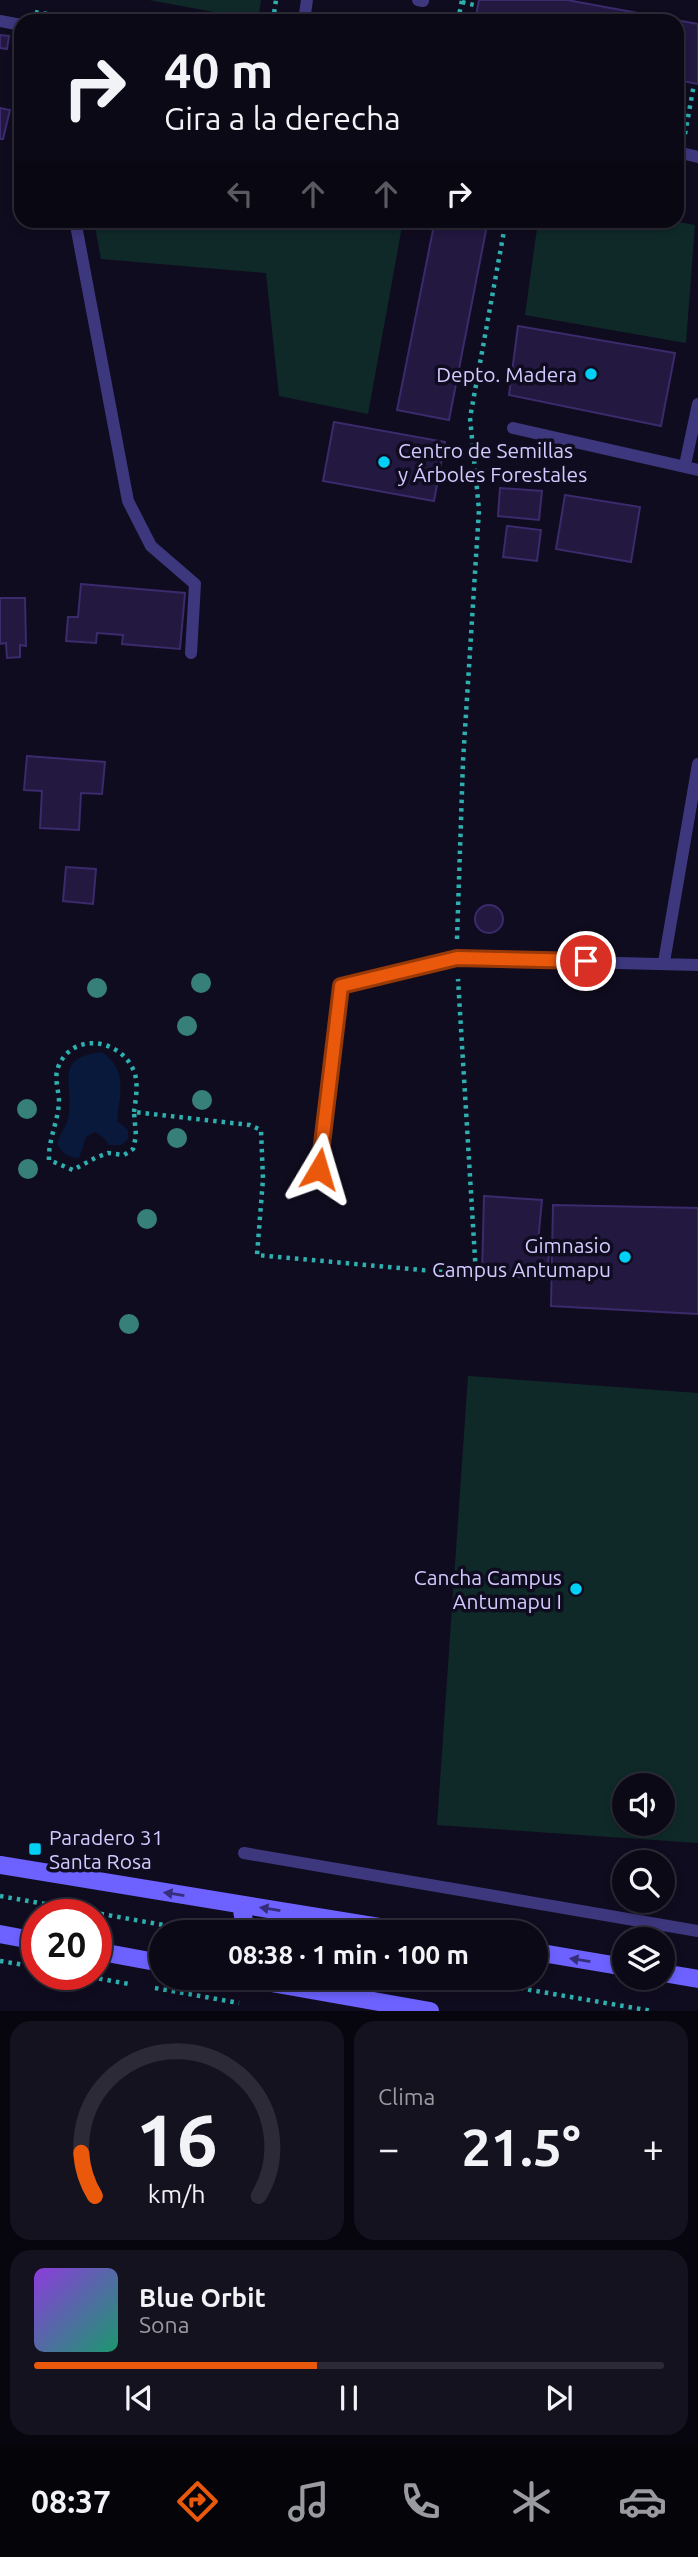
<!DOCTYPE html>
<html lang="es">
<head>
<meta charset="utf-8">
<style>
  body { margin:0; font-family:Ubuntu,sans-serif; background:#151220; color:#f1f3f6; height:100vh; display:flex; flex-direction:column; font-size:26px; white-space:nowrap }
  * { box-sizing:border-box; margin:0 }
  p { font-size:23px; color:#9a9aa1 }
  .icon { flex:none; width:38px; height:38px; fill:none; stroke:currentColor; stroke-width:2; stroke-linecap:round; stroke-linejoin:round }
  .map { position:relative; height:2011px; overflow:hidden }
  .sheet { display:flex; flex-direction:column; gap:10px; padding:10px; background:#07050d; flex:1 }
  .sheet>* { flex:none }
  .top-card { position:absolute; left:14px; top:14px; width:670px; height:214px; border-radius:21px; box-shadow:0 4px 10px #0003,0 0 0 2px #2c2a36; background:#0c0917; color:#f1f3f6; overflow:hidden }
  .tools { position:absolute; left:612px; top:1773px; display:grid; gap:14px }
  .tools a { display:grid; place-items:center; width:63px; height:63px; border-radius:50%; background:#0c0917; box-shadow:0 4px 10px #0003,0 0 0 2px #2c2a36; font-size:35px }
  .speed { position:absolute; left:21px; top:1899px; display:flex; gap:14px; font-size:35px; font-weight:700; text-align:center }
  .speed>* { display:grid; place-content:center; width:91px; height:91px; border-radius:50%; background:#0c0917; box-shadow:0 4px 10px #0003,0 0 0 2px #2c2a36; line-height:1 }
  .speed .limit { border:10px solid #d22; background:#fff; color:#111 }
  .pin { position:absolute; display:grid; place-items:center; width:60px; height:60px; color:#fff; margin:-30px; border:4px solid #fff; border-radius:50%; box-shadow:0 2px 7px #0007 }
  .me { position:absolute; width:77px; margin:-38px; rotate:7deg; stroke-linejoin:round; filter:drop-shadow(0 0 5px #0008) }
  .turn { display:flex; align-items:center; gap:24px; height:147px; padding:0 35px; font-size:32px }
  .turn .icon { width:91px; height:91px; stroke-width:2.5 }
  .turn b { display:block; font-size:49px; line-height:60px }
  .lanes { display:flex; align-items:center; height:66px; padding:0 35px; background:#0003; justify-content:center; gap:35px; direction:ltr }
  .lanes .off { opacity:.35 }
  .big { font-size:52px; font-weight:600; line-height:1.1 }
  .sheet .card { flex:1; display:flex; flex-direction:column; justify-content:center; gap:10px; min-width:0; padding:0 24px; border-radius:21px; background:#151220 }
  .sheet .dial { align-items:center; gap:0 }
  .dial svg { height:182px; overflow:visible; fill:none; stroke:#2c2a36; stroke-width:7; stroke-linecap:round; text-anchor:middle }
  .dial text { fill:#f1f3f6; stroke:none }
  .song { display:flex; align-items:center; gap:21px }
  .cover { width:84px; height:84px; border-radius:10px; background:linear-gradient(135deg,hsl(270 70% 55%),hsl(160 70% 35%)) }
  .played { height:7px; border-radius:4px; background:linear-gradient(90deg,#ea580c 45%,#2c2a36 45%) }
  .keys { display:flex; justify-content:space-around; direction:ltr }
  .heat { display:flex; justify-content:space-between; align-items:center; font-size:38px; direction:ltr }
  .sheet .tiles { flex:1; display:grid; gap:10px; grid-template-columns:1fr 1fr }
  .card:last-child { grid-column:span 2 }
  .trip { position:absolute; left:149px; top:1920px; width:399px; height:70px; border-radius:35px; background:#0c0917; box-shadow:0 4px 10px #0003,0 0 0 2px #2c2a36; font-weight:600; line-height:70px; text-align:center }
  .tabs { display:flex; height:112px; justify-content:space-around; align-items:center; background:#050409; color:#9a9aa1 }
  .tabs .icon { width:49px; height:49px }
  .tabs .active { color:#ea580c }
  .tabs b { font-size:32px; color:#f1f3f6 }
  .map>svg:first-child { display:block }
  .green { fill:#0f2929; fill-rule:evenodd }
  .water { fill:#09193b }
  .building { fill:#221840; stroke:#3b2a6c; stroke-width:2 }
  .lines { fill:none; stroke-linecap:round; stroke-linejoin:round }
  .path { stroke:#2db0af; stroke-width:4.5; stroke-dasharray:3.5 5; stroke-linecap:butt }
  .service { stroke:#3d377e; stroke-width:12 }
  .secondary { stroke:#6d62ff; stroke-width:18 }
  .tree { fill:#378079 }
  .oneway { fill:#352e79 }
  .route-casing { stroke:#983908; stroke-width:18 }
  .route { stroke:#ea580c; stroke-width:12 }
  .poi-dot { fill:#00d0f5; stroke:#100c1f; stroke-width:2.5 }
  .labels { text-anchor:middle; dominant-baseline:central; stroke-width:7; stroke-linejoin:round; paint-order:stroke }
  .poi-label { font-size:21px; fill:#d3caff; stroke:#100c1f; text-anchor:end }
</style>
</head>
<body>
<div class="map">
<svg width="698" height="2011" viewBox="0 0 698 2011">
  <rect width="100%" height="100%" fill="#100c1f"/>
  <path class="green" d="M149,0h112l-3,20z
    M94,221h309l-35,193 -89,-18 -13,-123 -165,-14z
    M673,221l22,4 -9,118 -161,-28 13,-94z
    M468,1376l230,17v450l-261,-18zM625,1785h38v39h-38z"/>
  <path class="water" d="M102,1052c26,18 18,42 15,69l11,9v9l-7,6h-12l-6,-8 -8,-5 -9,5 -7,21c-10,0 -18,-5 -22,-15 4,-11 11,-18 12,-30 4,-33 -15,-55 33,-61z"/>
  <path class="building" d="M479,0h88l131,24v60l-21,-4v-59h-202z
    M0,35l9,1 -2,13 -7,-1z
    M0,108l10,2 -7,29h-3z
    M435,220h53l-39,200 -52,-10z
    M518,326l157,27 -14,73 -152,-31z
    M334,422l111,20 -11,59 -111,-20z
    M500,488l42,3 -3,29 -41,-4z
    M565,495l75,12 -9,55 -75,-13z
    M507,526l34,4 -4,31 -34,-4z
    M81,584l104,9 -5,56 -58,-5 1,-9 -26,-2 -1,10 -30,-2 2,-24h10z
    M0,598h25l1,48 -6,-1v12l-13,1 -1,-15 -6,1z
    M27,756l78,6 -3,32 -21,-1 -2,37 -39,-2 2,-37 -18,-1z
    M66,867l30,2 -3,35 -30,-3z
    M475 919a14 14 0 1 1 28 0a14 14 0 1 1-28 0Z
    M484,1196l58,4 -5,52h12l-2,27 -65,-4z
    M553,1205l145,3v106l-147,-8z"/>
  <g class="lines">
    <path class="path" d="M462,2l16,4
      M35,12l51,9
      M273,21l3,-21
      M458,21l4,-21
      M685,134l9,-50
      M457,939l6,-178 16,-251 -9,-92 36,-198
      M134,1112c2,-14 5,-31 -1,-43 -14,-30 -59,-37 -74,-4 -6,13 0,24 0,37 -1,20 -11,38 -10,58l24,10 22,-12 13,-5 16,2 9,-6 3,-13 -2,-24 116,13 11,5 2,49 -6,76 219,20 -18,-296
      M0,1896l203,36
      M0,1961l37,6
      M74,1974l55,10
      M461,1978l191,33
      M155,1988l84,15"/>
    <path class="service" d="M418,0l5,1
      M0,21l21,4
      M304,21l3,-21
      M677,152l21,5
      M75,220l53,281 23,45 44,38 -4,69
      M513,428l185,42
      M685,465l13,-61
      M664,962l34,-198
      M319,1169l22,-183 116,-27 241,6
      M244,1853l454,78"/>
    <path class="secondary" d="M0,1865l410,67
      M241,1905l5,27
      M0,1934l37,7
      M96,1951l65,12
      M536,1952l89,15
      M663,1973l35,6
      M244,1978l186,33"/>
  </g>
  <g class="tree">
    <circle cx="201" cy="983" r="10"/>
    <circle cx="97" cy="988" r="10"/>
    <circle cx="187" cy="1026" r="10"/>
    <circle cx="202" cy="1100" r="10"/>
    <circle cx="27" cy="1109" r="10"/>
    <circle cx="177" cy="1138" r="10"/>
    <circle cx="28" cy="1169" r="10"/>
    <circle cx="147" cy="1219" r="10"/>
    <circle cx="129" cy="1324" r="10"/>
  </g>
  <defs><path id="oneway-solid" d="M-6-.8H1V-3.2L6.5 0L1 3.2V.8H-6Z" transform="scale(1.75)"/></defs>
  <g class="oneway">
    <use href="#oneway-solid" transform="translate(174 1894) rotate(-171)"/>
    <use href="#oneway-solid" transform="translate(270 1909) rotate(-171)"/>
    <use href="#oneway-solid" transform="translate(580 1960) rotate(-171)"/>
  </g>
  <g class="lines">
    <defs>
      <path id="route" d="M319,1169l22,-183 116,-28 129,3"/>
    </defs>
    <use href="#route" class="route-casing"/>
    <use href="#route" class="route"/>
  </g>
  <g class="poi-dot">
    <circle cx="591" cy="374" r="7"/>
    <circle cx="384" cy="462" r="7"/>
    <circle cx="625" cy="1257" r="7"/>
    <circle cx="576" cy="1589" r="7"/>
    <rect x="28" y="1842" width="14" height="14" rx="3.5"/>
  </g>
  <g class="labels">
    <g class="poi-label">
      <text x="577" y="374">Depto. Madera</text>
      <text x="398" y="450" text-anchor="start">Centro de Semillas<tspan x="398" dy="24">y Árboles Forestales</tspan></text>
      <text x="611" y="1245">Gimnasio<tspan x="611" dy="24">Campus Antumapu</tspan></text>
      <text x="562" y="1577">Cancha Campus<tspan x="562" dy="24">Antumapu I</tspan></text>
      <text x="49" y="1837" text-anchor="start">Paradero 31<tspan x="49" dy="24">Santa Rosa</tspan></text>
    </g>
  </g>
</svg>
<div class="tools">
<a><svg class="icon" aria-label="sound" viewBox="0 0 24 24"><path d="M4 9h4l5-4v14l-5-4H4zM17 9q2 3 0 6"/></svg></a>
<a><svg class="icon" aria-label="search" viewBox="0 0 24 24"><circle cx="10" cy="10" r="6"/><path d="M15 15l6 6"/></svg></a>
<a><svg class="icon" aria-label="layers" viewBox="0 0 24 24"><path d="M12 4l9 5-9 5-9-5zM3 14l9 5 9-5"/></svg></a>
</div>
<div class="speed"><div class="limit">20</div></div>
<div class="pin" style="left:586px;top:961px;background:#d93025"><svg class="icon" aria-label="arrive" viewBox="0 0 24 24"><path d="M6 21V4h12l-3 4 3 4H6"/></svg></div>
<svg class="me" style="left:319px;top:1169px" viewBox="-20 -20 40 40"><path d="M0-17L14 15 0 8-14 15z" fill="#ea580c" stroke="#fff" stroke-width="4"/></svg>
<div class="trip">08:38 · 1 min · 100 m</div>
<div class="top-card">
<div class="turn"><svg class="icon" aria-label="right" viewBox="0 0 24 24"><path d="M7 20v-9h11M14 6l5 5-5 5"/></svg><div><b>40 m</b>Gira a la derecha</div></div>
<div class="lanes"><svg class="icon off" aria-label="left" viewBox="0 0 24 24"><path d="M17 20v-9H6M10 6l-5 5 5 5"/></svg><svg class="icon off" aria-label="ahead" viewBox="0 0 24 24"><path d="M12 20V5M6 11l6-6 6 6"/></svg><svg class="icon off" aria-label="ahead" viewBox="0 0 24 24"><path d="M12 20V5M6 11l6-6 6 6"/></svg><svg class="icon" aria-label="right" viewBox="0 0 24 24"><path d="M7 20v-9h11M14 6l5 5-5 5"/></svg></div>
</div>
</div>
<section class="sheet">
<div class="tiles">
<div class="card dial"><svg viewBox="0 0 100 80">
<path d="M14 69A42 42 0 1 1 86 69"/>
<path d="M14 69A42 42 0 0 1 8 50" stroke="#ea580c"/>
<text x="50" y="56" font-size="32" font-weight="700">16</text>
<text x="50" y="72" font-size="11">km/h</text>
</svg></div>
<div class="card"><p>Clima</p>
<div class="heat"><a>−</a><b class="big">21.5°</b><a>+</a></div>
</div>
<div class="card">
<div class="song"><i class="cover"></i><div><b>Blue Orbit</b><p>Sona</p></div></div>
<div class="played"></div>
<div class="keys"><svg class="icon" aria-label="previous" viewBox="0 0 24 24"><path d="M18 5L8 12l10 7zM5 5v14"/></svg><svg class="icon" aria-label="pause" viewBox="0 0 24 24"><path d="M8 5v14M16 5v14"/></svg><svg class="icon" aria-label="next" viewBox="0 0 24 24"><path d="M6 5l10 7-10 7zM19 5v14"/></svg></div>
</div>
</div>
</section>
<nav class="tabs">
<b>08:37</b>
<svg class="icon active" aria-label="directions" viewBox="0 0 24 24"><path d="M12 3l9 9-9 9-9-9zM9 14v-3h6M13 9l2 2-2 2"/></svg>
<svg class="icon" aria-label="music" viewBox="0 0 24 24"><path d="M9 18V5l10-2v13"/><circle cx="6" cy="18" r="3"/><circle cx="16" cy="16" r="3"/></svg>
<svg class="icon" aria-label="phone" viewBox="0 0 24 24"><path d="M5 4h4l2 5-3 2q2 4 5 5l2-3 5 2v4C11 20 4 13 5 4z"/></svg>
<svg class="icon" aria-label="climate" viewBox="0 0 24 24"><path d="M12 3v18M4 7l16 10M4 17L20 7"/></svg>
<svg class="icon" aria-label="car" viewBox="0 0 24 24"><path d="M5 17H2v-5l4-1 3-4h7l3 4 3 1v5h-3M9 17h6M6 11h13"/><circle cx="7" cy="17" r="2"/><circle cx="17" cy="17" r="2"/></svg>
</nav>
</body>
</html>
